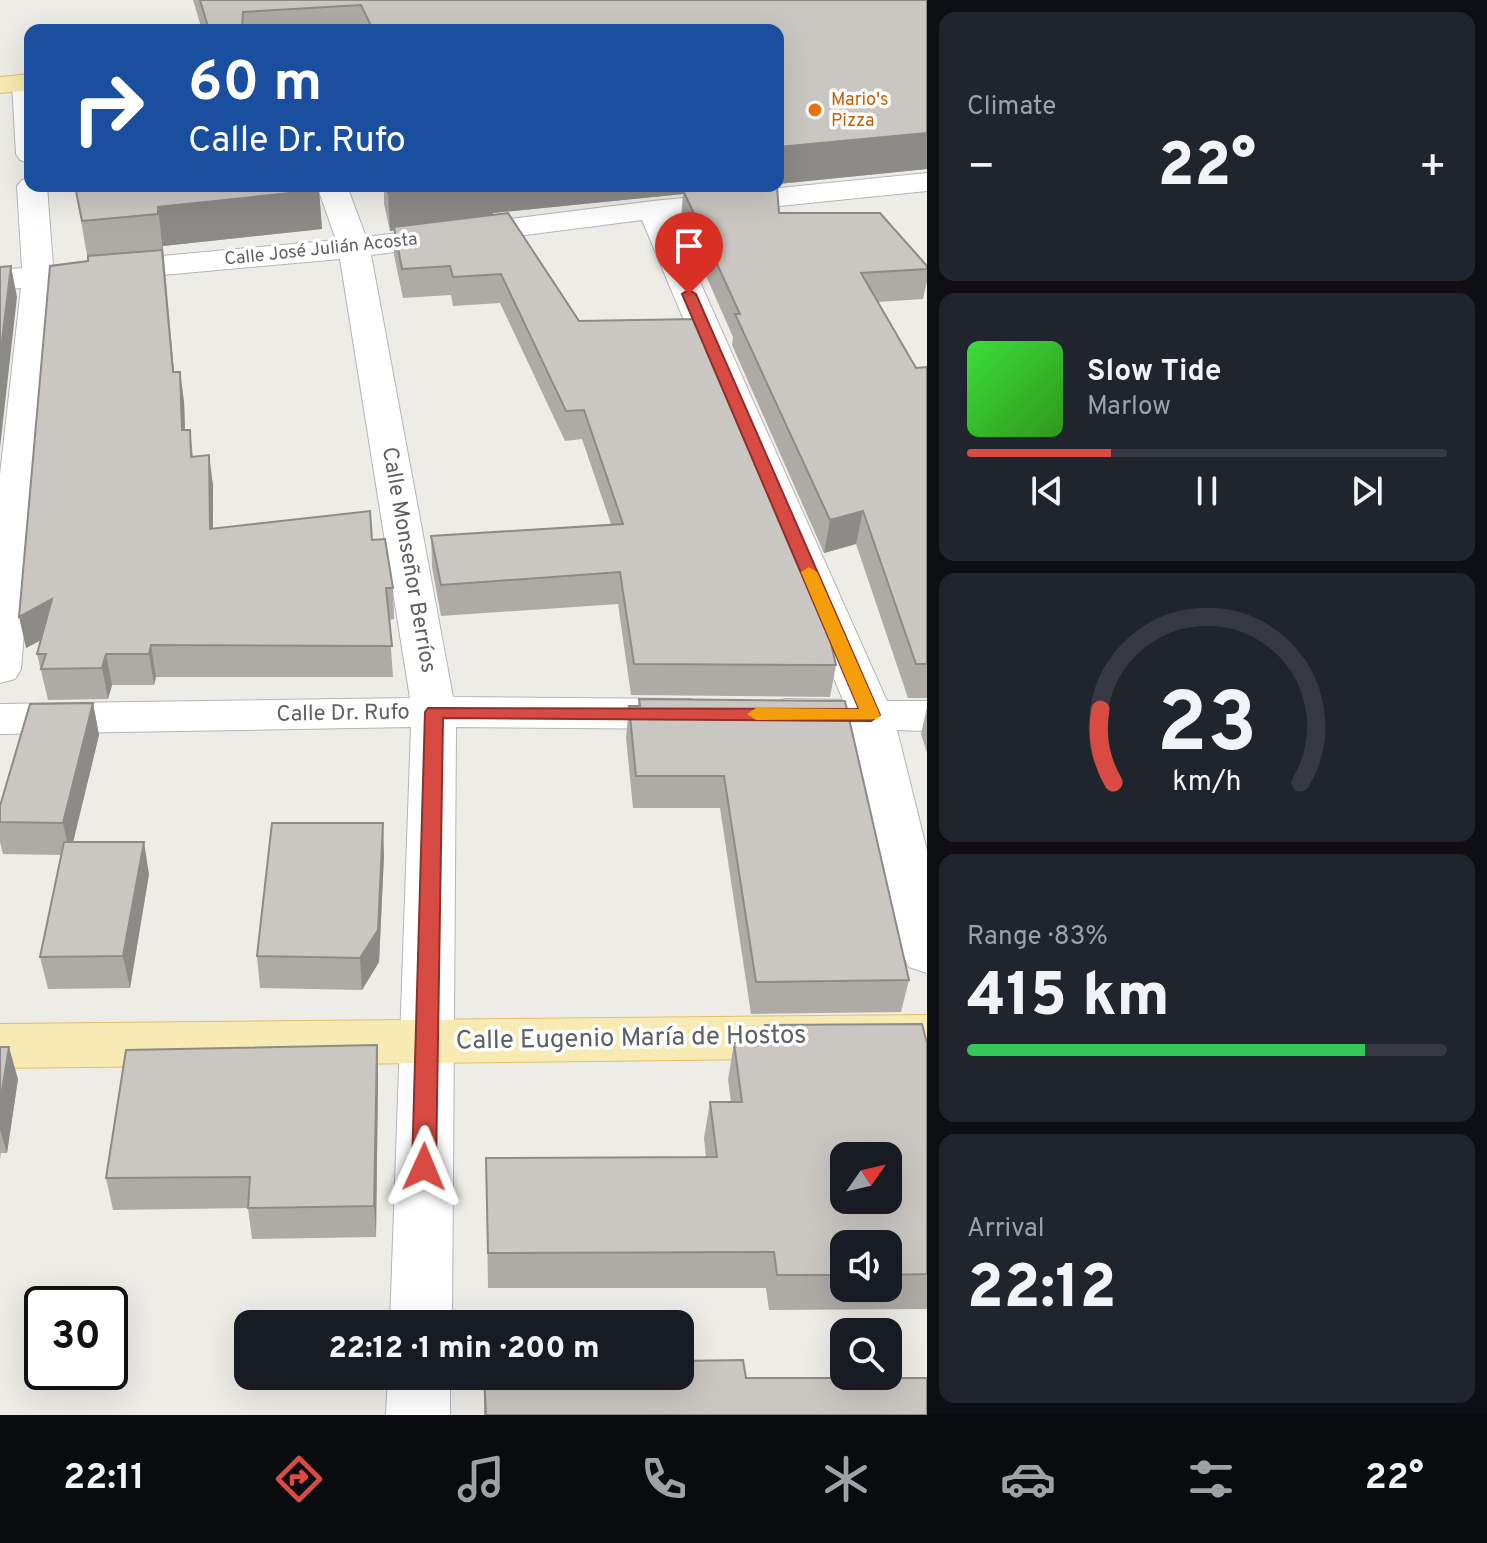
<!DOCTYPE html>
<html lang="en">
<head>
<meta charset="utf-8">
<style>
  body { margin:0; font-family:Overpass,sans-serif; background:#20242c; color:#f1f3f6; height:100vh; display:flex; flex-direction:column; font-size:30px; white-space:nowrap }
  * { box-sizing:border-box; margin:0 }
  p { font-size:26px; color:#9ea1a6 }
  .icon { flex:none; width:44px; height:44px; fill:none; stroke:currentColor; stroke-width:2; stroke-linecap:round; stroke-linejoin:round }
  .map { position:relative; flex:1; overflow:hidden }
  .drawer { display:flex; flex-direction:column; gap:12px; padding:12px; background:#0d0f14; width:560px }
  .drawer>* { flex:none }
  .top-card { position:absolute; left:24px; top:24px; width:760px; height:168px; border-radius:16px; box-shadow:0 8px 32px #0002; background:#1a4fa0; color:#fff; overflow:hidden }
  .needle { width:52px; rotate:56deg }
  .tools { position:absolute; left:830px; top:1142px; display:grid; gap:16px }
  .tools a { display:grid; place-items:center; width:72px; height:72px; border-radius:16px; background:#171b24; box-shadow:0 8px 32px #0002; font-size:40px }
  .speed { position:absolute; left:24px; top:1286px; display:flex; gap:16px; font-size:40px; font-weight:700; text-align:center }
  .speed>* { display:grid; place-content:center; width:104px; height:104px; border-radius:50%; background:#171b24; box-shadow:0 8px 32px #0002; line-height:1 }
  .speed .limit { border:4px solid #111; border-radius:12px; background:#fff; color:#111 }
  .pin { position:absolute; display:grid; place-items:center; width:68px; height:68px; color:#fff; margin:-82px -34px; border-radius:50% 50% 50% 0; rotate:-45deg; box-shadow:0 0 8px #0007 }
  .pin .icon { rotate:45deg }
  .me { position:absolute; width:88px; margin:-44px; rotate:1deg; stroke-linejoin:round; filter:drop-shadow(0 0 6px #0008) }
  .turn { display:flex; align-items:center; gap:28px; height:168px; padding:0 32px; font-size:36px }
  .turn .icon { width:104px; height:104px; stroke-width:2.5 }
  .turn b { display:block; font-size:56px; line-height:68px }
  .big { font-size:60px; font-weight:800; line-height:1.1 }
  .drawer .tile { flex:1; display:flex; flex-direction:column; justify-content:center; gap:12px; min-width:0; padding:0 28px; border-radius:16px; background:#20242c }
  .drawer .dial { align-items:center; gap:0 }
  .dial svg { height:208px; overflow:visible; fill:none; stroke:#363941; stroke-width:7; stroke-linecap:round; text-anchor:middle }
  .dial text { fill:#f1f3f6; stroke:none }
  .song { display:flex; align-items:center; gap:24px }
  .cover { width:96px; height:96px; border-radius:12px; background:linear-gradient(135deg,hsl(120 70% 55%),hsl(110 70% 35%)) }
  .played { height:8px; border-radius:4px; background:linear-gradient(90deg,#d84b42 30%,#363941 30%) }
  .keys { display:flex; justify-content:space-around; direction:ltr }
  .heat { display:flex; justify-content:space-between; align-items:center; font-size:44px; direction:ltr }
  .charge { height:12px; border-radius:6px; background:linear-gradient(90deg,#34c759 83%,#363941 0) }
  .trip { position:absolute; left:234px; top:1310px; width:460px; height:80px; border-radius:16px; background:#171b24; box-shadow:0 8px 32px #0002; font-weight:800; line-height:80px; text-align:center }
  .tab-bar { display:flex; height:128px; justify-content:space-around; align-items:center; background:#090b0e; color:#9ea1a6 }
  .tab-bar .icon { width:56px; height:56px }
  .tab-bar .on { color:#d84b42 }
  .tab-bar b { font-size:36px; color:#f1f3f6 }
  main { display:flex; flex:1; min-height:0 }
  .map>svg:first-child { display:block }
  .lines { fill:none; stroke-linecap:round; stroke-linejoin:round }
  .street-casing { stroke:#b3b6b9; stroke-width:2 }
  .primary-casing { stroke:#e3bf69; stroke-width:2 }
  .street { fill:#fff; fill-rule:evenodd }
  .primary { fill:#f7eab2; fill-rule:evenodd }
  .wall { fill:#aeaba7; fill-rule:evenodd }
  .shaded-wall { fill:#8d8b88 }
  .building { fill:#cac7c2; stroke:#8d8b88; stroke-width:2; fill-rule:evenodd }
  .route { fill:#d84b42; stroke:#8c312b; stroke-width:2 }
  .slow { fill:#f59e0b }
  .food-dot { fill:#e8710a; stroke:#fff; stroke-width:3 }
  .labels { text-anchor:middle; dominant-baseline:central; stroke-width:7; stroke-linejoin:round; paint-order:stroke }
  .far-food-label { font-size:18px; fill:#c56008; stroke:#fff; text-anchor:start }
  .far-street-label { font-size:18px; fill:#5d6164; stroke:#fff }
  .street-label { font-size:22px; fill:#5d6164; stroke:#fff }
  .near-street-label { font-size:26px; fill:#5d6164; stroke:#fff }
</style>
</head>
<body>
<main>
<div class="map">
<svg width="927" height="1415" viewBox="0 0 927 1415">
  <rect width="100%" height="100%" fill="#eeece6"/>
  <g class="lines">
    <defs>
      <path id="street" d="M25,75l5,1v87l-10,-3 -4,-6 -4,-71 4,-6z
        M927,173v18l-256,26 216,484h40v30l-30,-1 30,121v122l-18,-6 -7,-14 -50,-223 -66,-1 -16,-5 -6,-10 6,-10 16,-5 57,1 -201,-480 -271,35 82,442 237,2 16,5 6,10 -6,10 -16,5 -234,-2 -4,597h-62l21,-597 -411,7v-30l410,-6 -70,-439 -287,26 -32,384 -6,10 -15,4v-208l21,-187 -21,2v-20l22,-2 -5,-82 5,-6 8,-2v8h17l6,80 283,-26 -19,-54h30l19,51 287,-36z
        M388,1376h62v39h-64z"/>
      <path id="primary" d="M30,74v16l-30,3v-16z
        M927,1015v42l-927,11v-44z"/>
    </defs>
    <use href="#street" class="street-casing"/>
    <use href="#primary" class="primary-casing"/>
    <use href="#street" class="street"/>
    <use href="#primary" class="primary"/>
  </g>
  <path class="wall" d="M193,0h734v169l-149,15v-154h-576z
    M75,186h243l1,4 3,39 -159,17 11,126 10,29 1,29h5l3,26 20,29v44l159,11 21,48 1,31 -5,1 4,57h-237l-2,8h-42l-4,14 -60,1 -11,-46 4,-14 -15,8 62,-387z
    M384,186h393l2,27 148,53v15l-4,18 -45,3 38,66 11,-1v331h-19l-52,-154 -32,9 -92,-208 1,-8 -52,-118 2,-25 -190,19v2l86,106 257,344 -6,32 -199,-2 -13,-91 -177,12 -9,-49 -1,-31 180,-12 -29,-85 -17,2 -65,-138 -47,3 -2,-11 -48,3 -9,-43v-25l-4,1 -6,-27z
    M639,699l206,2 64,279 -8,32 -150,2 -31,-206h-87l-7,-70 3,-32h9z
    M93,703l6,32 -26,107 76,32 -19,114 -82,1 -8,-32 21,-102 -58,-1 -3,-12v-36z
    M927,707v46l-6,-19z
    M384,855l-5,107 -17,28 -102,-2 -3,-32z
    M765,1025l162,18v266l-158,1 -3,-22h-278l-2,-130 220,-1 -2,-19 6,-36h21l-3,-22 6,-37h28zM844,1244h44v44h-44z
    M377,1045l1,32 -2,160 -124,2 -4,-31 -135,2 -7,-32z
    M0,1047l18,32 -11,74h-6l-1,6z
    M484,1376h196l247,39h-443z"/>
  <path class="shaded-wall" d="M927,133v36l-149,15v-37z
    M444,186h317l-78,4v4l-190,19v5l-103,13 -2,-38z
    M319,190l3,39 -159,17v7l-5,-46z
    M162,250l3,28 12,124 -4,-30z
    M11,266l6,31 -17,151v-90z
    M180,372l4,29 2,59 -4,-30z
    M209,455l4,30v75l-3,-31z
    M863,511l-7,33 -32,9 6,-33z
    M52,599l6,32 -32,17 -7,-31z
    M151,645l5,32 -2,8 -5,-31z
    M106,654l6,31 -4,14 -6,-31z
    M93,703l6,32 -29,120 -7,-32z
    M383,823l1,32 -5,107 -17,28 -2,-32z
    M144,842l5,32 -19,114 -7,-32z
    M377,1045l1,32 -2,160 -2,-31z
    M9,1047l9,32 -11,74 -7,-23v-27z"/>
  <path class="building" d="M200,0h727v133l-149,14v-117h-405l-12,-25 -118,7 -1,18h-33z
    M75,186h243l1,4 -161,17v7l-76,7z
    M387,186h57l-56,7z
    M720,186h57l2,27h101l47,53v3l-66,4 55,95 11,-1v297h-11l-53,-153 -33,9 -95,-206h5l-57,-124z
    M508,213l71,108 116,-2 131,303 10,43 -202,-1 -14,-92 -179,13 -10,-49 192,-12 -39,-114 -18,1 -65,-137 -48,3 -3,-11 -48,3 -8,-42z
    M162,250l11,122h7l2,58h8l1,27 18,-2 1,74 160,-18 2,29 13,-1 8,49h-7l6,58 -241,-1 -2,9h-43l-4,14 -61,1 5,-15h-9l15,-55 -33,18 31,-351 38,-5v-5z
    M11,266l-11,92v-91z
    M639,699l206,2 64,279 -153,2 -32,-206h-88l-7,-70h11z
    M93,703l-30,120 -63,-1v-16l30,-102z
    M272,823h111l-5,107 -18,28 -103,-2z
    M64,842h80l-21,114 -83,1z
    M922,1024l5,19v231l-39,1v-31h-44v31h-67l-3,-23 -286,1 -2,-95 231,-1 -7,-55h32l-8,-59h34l-3,-18zM844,1156h44v44h-44z
    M377,1045l-3,161 -126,2 2,-31 -144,1 20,-128z
    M0,1047h9l-9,56z
    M743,1360l3,18h181v37h-441l-2,-39h196v-15z"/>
  <path class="route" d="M689,290l7,4 184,421 -9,6 -428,-3 -7,449 -4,7 -8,3 -8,-3 -4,-7 13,-455 3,-4 431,1 -177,-415z"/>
  <path class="slow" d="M809,567l8,5 63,143 -3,4 -121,1 -9,-6 9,-6 103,1 -58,-137z"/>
  <circle class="food-dot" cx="815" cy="110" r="8"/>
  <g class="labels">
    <g class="far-food-label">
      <text x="831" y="100">Mario's<tspan x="831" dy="21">Pizza</tspan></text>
    </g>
    <g class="far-street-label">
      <text transform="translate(321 250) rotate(-6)">Calle José Julián Acosta</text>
    </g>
    <g class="street-label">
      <text transform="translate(408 560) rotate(80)">Calle Monseñor Berríos</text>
      <text transform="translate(343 714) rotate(-1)">Calle Dr. Rufo</text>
    </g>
    <g class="near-street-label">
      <text transform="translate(631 1039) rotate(-1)">Calle Eugenio María de Hostos</text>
    </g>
  </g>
</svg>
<div class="tools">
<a><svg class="needle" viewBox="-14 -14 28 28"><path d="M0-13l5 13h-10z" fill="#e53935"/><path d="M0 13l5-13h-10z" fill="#9ea1a6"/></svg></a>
<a><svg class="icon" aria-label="sound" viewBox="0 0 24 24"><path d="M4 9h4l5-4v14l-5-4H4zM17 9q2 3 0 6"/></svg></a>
<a><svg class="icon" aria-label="search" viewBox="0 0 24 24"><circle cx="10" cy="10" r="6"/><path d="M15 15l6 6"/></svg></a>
</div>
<div class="speed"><div class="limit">30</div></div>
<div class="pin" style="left:689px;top:294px;background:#d93025"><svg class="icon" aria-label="arrive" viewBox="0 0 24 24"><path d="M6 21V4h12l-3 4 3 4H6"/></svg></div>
<svg class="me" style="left:424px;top:1167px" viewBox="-20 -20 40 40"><path d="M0-17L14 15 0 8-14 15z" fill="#d84b42" stroke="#fff" stroke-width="4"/></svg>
<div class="trip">22:12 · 1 min · 200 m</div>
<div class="top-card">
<div class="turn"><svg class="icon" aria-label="right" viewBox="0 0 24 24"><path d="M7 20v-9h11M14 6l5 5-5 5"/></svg><div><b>60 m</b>Calle Dr. Rufo</div></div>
</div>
</div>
<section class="drawer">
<div class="tile"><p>Climate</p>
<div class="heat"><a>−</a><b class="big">22°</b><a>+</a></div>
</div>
<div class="tile">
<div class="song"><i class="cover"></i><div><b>Slow Tide</b><p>Marlow</p></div></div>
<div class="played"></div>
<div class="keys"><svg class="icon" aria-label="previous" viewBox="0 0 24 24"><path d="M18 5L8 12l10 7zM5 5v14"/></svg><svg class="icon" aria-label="pause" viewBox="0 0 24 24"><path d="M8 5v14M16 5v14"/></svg><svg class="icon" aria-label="next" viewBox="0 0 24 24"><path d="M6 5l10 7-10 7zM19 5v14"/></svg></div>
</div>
<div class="tile dial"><svg viewBox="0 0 100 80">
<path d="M14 69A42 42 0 1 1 86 69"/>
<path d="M14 69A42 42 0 0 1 9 41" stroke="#d84b42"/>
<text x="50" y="56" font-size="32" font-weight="700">23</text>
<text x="50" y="72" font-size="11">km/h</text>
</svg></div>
<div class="tile"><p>Range · 83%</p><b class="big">415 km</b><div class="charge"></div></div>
<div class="tile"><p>Arrival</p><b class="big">22:12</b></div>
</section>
</main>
<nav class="tab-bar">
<b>22:11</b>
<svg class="icon on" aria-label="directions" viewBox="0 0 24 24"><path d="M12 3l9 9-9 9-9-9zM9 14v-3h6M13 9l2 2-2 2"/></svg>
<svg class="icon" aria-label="music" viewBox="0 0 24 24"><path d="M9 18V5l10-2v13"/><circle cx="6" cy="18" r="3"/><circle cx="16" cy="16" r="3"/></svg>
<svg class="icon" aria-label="phone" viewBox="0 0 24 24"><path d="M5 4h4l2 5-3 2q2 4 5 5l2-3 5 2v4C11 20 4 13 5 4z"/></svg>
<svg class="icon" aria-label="climate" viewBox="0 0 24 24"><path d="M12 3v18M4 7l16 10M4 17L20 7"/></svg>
<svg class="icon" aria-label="car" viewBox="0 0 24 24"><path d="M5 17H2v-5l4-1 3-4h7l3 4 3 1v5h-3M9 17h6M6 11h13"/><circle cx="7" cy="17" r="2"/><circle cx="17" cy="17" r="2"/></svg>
<svg class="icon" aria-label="filters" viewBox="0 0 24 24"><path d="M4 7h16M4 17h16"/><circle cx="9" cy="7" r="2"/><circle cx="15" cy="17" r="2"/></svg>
<b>22°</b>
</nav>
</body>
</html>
